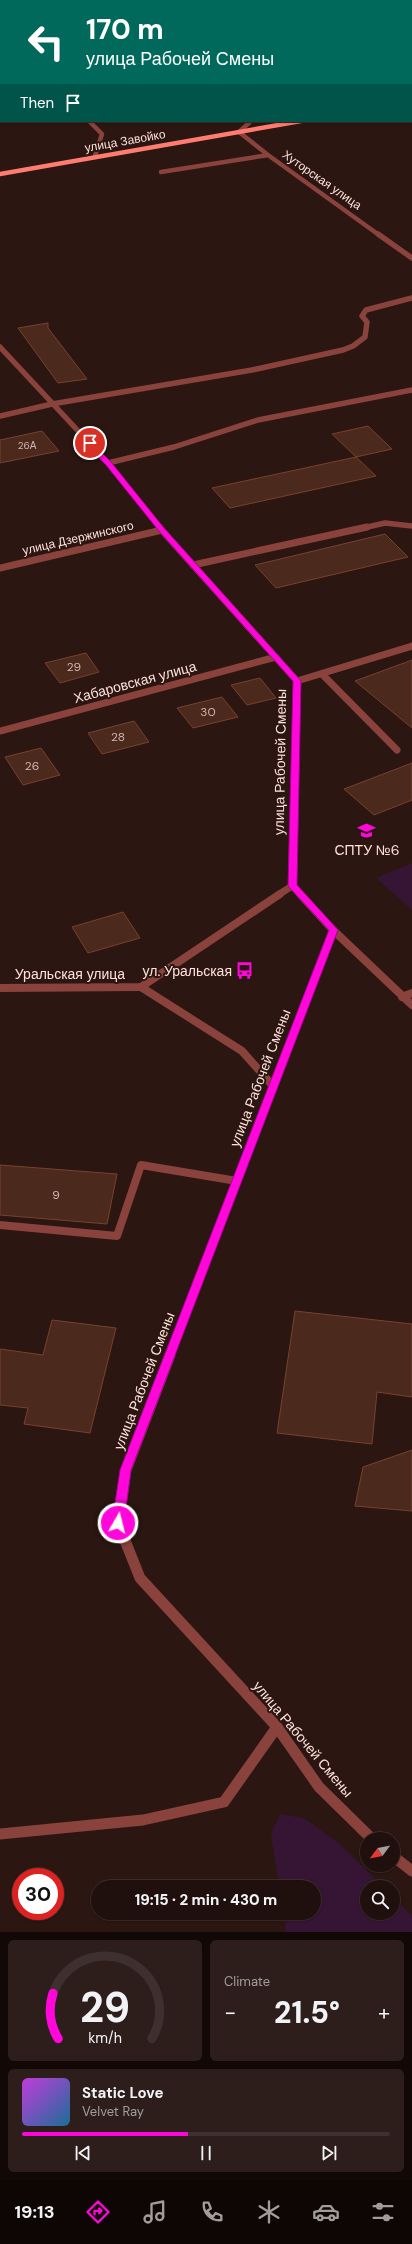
<!DOCTYPE html>
<html lang="en">
<head>
<meta charset="utf-8">
<style>
  body { margin:0; font-family:"DM Sans",sans-serif; background:#2d1e1b; color:#f1f3f6; height:100vh; display:flex; flex-direction:column; font-size:15px; white-space:nowrap }
  * { box-sizing:border-box; margin:0 }
  p { font-size:13px; color:#a29d9d }
  .icon { flex:none; width:22px; height:22px; fill:none; stroke:currentColor; stroke-width:2; stroke-linecap:round; stroke-linejoin:round }
  .map { position:relative; height:1932px; overflow:hidden }
  .panel { display:flex; flex-direction:column; gap:8px; padding:8px; background:#120907; flex:1 }
  .panel>* { flex:none }
  .banner { position:absolute; left:0px; top:0px; width:412px; height:122px; box-shadow:0 1px 3px #0004,0 0 0 1px #3d302e; background:#00695c; color:#fff; overflow:hidden }
  .needle { width:26px; rotate:238deg }
  .tools { position:absolute; left:360px; top:1832px; display:grid; gap:8px }
  .tools a { display:grid; place-items:center; width:40px; height:40px; border-radius:50%; background:#20100d; box-shadow:0 1px 3px #0004,0 0 0 1px #3d302e; font-size:20px }
  .speed { position:absolute; left:12px; top:1868px; display:flex; gap:8px; font-size:20px; font-weight:700; text-align:center }
  .speed>* { display:grid; place-content:center; width:52px; height:52px; border-radius:50%; background:#20100d; box-shadow:0 1px 3px #0004,0 0 0 1px #3d302e; line-height:1 }
  .speed .limit { border:6px solid #d22; background:#fff; color:#111 }
  .pin { position:absolute; display:grid; place-items:center; width:34px; height:34px; color:#fff; margin:-17px; border:2px solid #fff; border-radius:50%; box-shadow:0 1px 4px #0007 }
  .me { position:absolute; width:44px; margin:-22px; rotate:8deg; stroke-linejoin:round; filter:drop-shadow(0 0 3px #0008) }
  .turn { display:flex; align-items:center; gap:14px; height:84px; padding:0 20px; font-size:18px }
  .turn .icon { width:52px; height:52px; stroke-width:2.5 }
  .turn b { display:block; font-size:28px; line-height:34px }
  .then { display:flex; align-items:center; height:38px; padding:0 20px; background:#0003; gap:8px; font-size:15px }
  .big { font-size:30px; font-weight:800; line-height:1.1 }
  .panel .tile { flex:1; display:flex; flex-direction:column; justify-content:center; gap:6px; min-width:0; padding:0 14px; border-radius:6px; background:#2d1e1b }
  .panel .dial { align-items:center; gap:0 }
  .dial svg { height:104px; overflow:visible; fill:none; stroke:#3d302e; stroke-width:7; stroke-linecap:round; text-anchor:middle }
  .dial text { fill:#f1f3f6; stroke:none }
  .song { display:flex; align-items:center; gap:12px }
  .cover { width:48px; height:48px; border-radius:6px; background:linear-gradient(135deg,hsl(290 70% 55%),hsl(200 70% 35%)) }
  .played { height:4px; border-radius:2px; background:linear-gradient(90deg,#ff06da 45%,#3d302e 45%) }
  .keys { display:flex; justify-content:space-around; direction:ltr }
  .heat { display:flex; justify-content:space-between; align-items:center; font-size:22px; direction:ltr }
  .panel .tiles { flex:1; display:grid; gap:8px; grid-template-columns:1fr 1fr }
  .tile:last-child { grid-column:span 2 }
  .trip { position:absolute; left:91px; top:1880px; width:230px; height:40px; border-radius:20px; background:#20100d; box-shadow:0 1px 3px #0004,0 0 0 1px #3d302e; font-weight:800; line-height:40px; text-align:center }
  .menu { display:flex; height:64px; justify-content:space-around; align-items:center; background:#0d0605; color:#a29d9d }
  .menu .icon { width:28px; height:28px }
  .menu .selected { color:#ff06da }
  .menu b { font-size:18px; color:#f1f3f6 }
  .map>svg:first-child { display:block }
  .green { fill:#351434 }
  .building { fill:#4c291d; stroke:#78412e }
  .lines { fill:none; stroke-linecap:round; stroke-linejoin:round }
  .service-far3 { stroke:#8a423c; stroke-width:5.5 }
  .service-far2 { stroke:#8a423c; stroke-width:7 }
  .service-far1 { stroke:#8a423c; stroke-width:8 }
  .service { stroke:#8a423c; stroke-width:11 }
  .minor-far4 { stroke:#8a423c; stroke-width:4.5 }
  .minor-far3 { stroke:#8a423c; stroke-width:5.5 }
  .minor-far2 { stroke:#8a423c; stroke-width:7 }
  .minor-far1 { stroke:#8a423c; stroke-width:8 }
  .minor { stroke:#8a423c; stroke-width:11 }
  .secondary { stroke:#ff7c71; stroke-width:4.5 }
  .route { fill:#ff06da; stroke:#a6048e }
  .labels { text-anchor:middle; dominant-baseline:central; stroke-width:4; stroke-linejoin:round; paint-order:stroke }
  .far-number-label { font-size:10px; fill:#d2b2ab }
  .far-street-label { font-size:12px; fill:#ffe0da; stroke:#2b1611 }
  .number-label { font-size:12px; fill:#d2b2ab }
  .street-label { font-size:14px; fill:#ffe0da; stroke:#2b1611 }
  .poi-label { font-size:14px; fill:#ffe0da; stroke:#2b1611 }
</style>
</head>
<body>
<div class="map">
<svg width="412" height="1932" viewBox="0 0 412 1932">
  <rect width="100%" height="100%" fill="#2b1611"/>
  <path class="green" d="M412,863v47l-36,-32z
    M280,1814l24,4 36,26 43,43h-16v26h26v-16l19,19v16h-126l-3,-19h31v-26h-35l-8,-53z"/>
  <path class="building" d="M48,323v5l39,51 -29,4 -40,-55z
    M368,426l24,23 -36,8 -24,-23z
    M42,431l17,20 -59,12v-23z
    M356,457l20,19 -146,32 -18,-20z
    M385,534l23,23 -132,31 -21,-23z
    M86,653l13,19 -39,11 -15,-20z
    M412,660v68l-57,-47z
    M260,678l16,20 -29,7 -16,-20z
    M222,697l16,20 -45,11 -16,-20z
    M134,721l15,21 -47,12 -14,-21z
    M41,748l19,27 -37,10 -18,-28z
    M412,763v37l-38,15 -30,-26z
    M123,912l17,26 -52,15 -16,-26z
    M0,1165l117,9 -10,50 -107,-9z
    M295,1311l117,13v73l-35,-5 -5,52 -95,-11z
    M52,1320l64,8 -26,105 -66,-9 4,-16 -28,-3v-56l43,6z
    M412,1450v61l-57,-5 8,-39z"/>
  <g class="lines">
    <path class="service-far3" d="M52,404l200,-34 91,-20 10,-4 12,-9 2,-15 -5,-6 4,-6 46,-12
      M108,463l66,-16 84,-27 154,-30
      M363,528l22,-5 27,3"/>
    <path class="service-far2" d="M193,565l174,-38
      M322,674l75,76
      M297,681l115,-35"/>
    <path class="service-far1" d="M333,930l79,75
      M141,987l101,64 31,35
      M402,997l10,-4
      M0,1225l117,11 24,-71 96,16"/>
    <path class="service" d="M0,1834l143,-14 81,-18 53,-75"/>
    <path class="minor-far4" d="M89,121l13,13 -7,22
      M251,121l-12,11 29,23
      M161,172l107,-17 111,80"/>
    <path class="minor-far3" d="M378,234l34,24
      M0,347l108,116 52,65
      M0,416l52,-12"/>
    <path class="minor-far2" d="M159,527l138,154 -5,205 9,9
      M0,568l162,-38
      M0,731l276,-74
      M278,895l14,-9"/>
    <path class="minor-far1" d="M0,988l141,-1 139,-93
      M170,1356l163,-426 -33,-36"/>
    <path class="minor" d="M170,1355l-44,115 -8,53 22,55 137,149 42,60 53,52
      M393,1856l19,15"/>
    <path class="secondary" d="M0,174l301,-53"/>
  </g>
  <path class="route" d="M90,441l21,21 53,66 137,153 -4,204 41,45 -207,540 -7,53 -2,3h-8l-2,-3 8,-53 209,-540 -41,-44 5,-205 -134,-150 -53,-66 -19,-20 -1,-2z"/>
  <defs>
    <symbol id="university-bare" viewBox="-9 -9 18 18"><path d="M0-5L7-2L0 1L-7-2ZM-4 1L0 2.5L4 1V4Q0 6-4 4Z" fill="#ff06da" stroke="#2b1611" stroke-width="2.5" paint-order="stroke"/></symbol>
    <symbol id="bus-bare" viewBox="-9 -9 18 18"><path d="M-5-6H5V4H4V6H2V4H-2V6H-4V4H-5ZM-3.5-4V0h7V-4ZM-3.5 1.2v1.5H-2V1.2ZM2 1.2v1.5H3.5V1.2Z" fill="#ff06da" stroke="#2b1611" stroke-width="2.5" paint-order="stroke"/></symbol>
  </defs>
  <g fill-rule="evenodd">
    <use href="#university-bare" x="354" y="818" width="25" height="25"/>
    <use href="#bus-bare" x="232" y="958" width="25" height="25"/>
  </g>
  <g class="labels">
    <g class="far-number-label">
      <text x="27" y="445">26А</text>
    </g>
    <g class="far-street-label">
      <text transform="translate(125 141) rotate(-10)">улица Завойко</text>
      <text transform="translate(322 180) rotate(35)">Хуторская улица</text>
      <text transform="translate(78 538) rotate(-13)">улица Дзержинского</text>
    </g>
    <g class="number-label">
      <text x="74" y="667">29</text>
      <text x="208" y="712">30</text>
      <text x="118" y="737">28</text>
      <text x="32" y="766">26</text>
      <text x="56" y="1195">9</text>
    </g>
    <g class="street-label">
      <text transform="translate(135 682) rotate(-15)">Хабаровская улица</text>
      <text transform="translate(280 762) rotate(-89)">улица Рабочей Смены</text>
      <text x="70" y="974">Уральская улица</text>
      <text transform="translate(260 1078) rotate(-69)">улица Рабочей Смены</text>
      <text transform="translate(144 1381) rotate(-69)">улица Рабочей Смены</text>
      <text transform="translate(303 1739) rotate(50)">улица Рабочей Смены</text>
    </g>
    <g class="poi-label">
      <text x="367" y="850">СПТУ №6</text>
      <text x="232" y="971" text-anchor="end">ул. Уральская</text>
    </g>
  </g>
</svg>
<div class="tools">
<a><svg class="needle" viewBox="-14 -14 28 28"><path d="M0-13l5 13h-10z" fill="#e53935"/><path d="M0 13l5-13h-10z" fill="#a29d9d"/></svg></a>
<a><svg class="icon" aria-label="search" viewBox="0 0 24 24"><circle cx="10" cy="10" r="6"/><path d="M15 15l6 6"/></svg></a>
</div>
<div class="speed"><div class="limit">30</div></div>
<div class="pin" style="left:90px;top:443px;background:#d93025"><svg class="icon" aria-label="arrive" viewBox="0 0 24 24"><path d="M6 21V4h12l-3 4 3 4H6"/></svg></div>
<svg class="me" style="left:118px;top:1523px" viewBox="-20 -20 40 40"><circle r="17" fill="#ff06da" stroke="#fff" stroke-width="3"/><path d="M0-11L8 9 0 5-8 9z" fill="#fff"/></svg>
<div class="trip">19:15 · 2 min · 430 m</div>
<div class="banner">
<div class="turn"><svg class="icon" aria-label="left" viewBox="0 0 24 24"><path d="M17 20v-9H6M10 6l-5 5 5 5"/></svg><div><b>170 m</b>улица Рабочей Смены</div></div>
<div class="then">Then<svg class="icon" aria-label="arrive" viewBox="0 0 24 24"><path d="M6 21V4h12l-3 4 3 4H6"/></svg></div>
</div>
</div>
<section class="panel">
<div class="tiles">
<div class="tile dial"><svg viewBox="0 0 100 80">
<path d="M14 69A42 42 0 1 1 86 69"/>
<path d="M14 69A42 42 0 0 1 10 34" stroke="#ff06da"/>
<text x="50" y="56" font-size="32" font-weight="700">29</text>
<text x="50" y="72" font-size="11">km/h</text>
</svg></div>
<div class="tile"><p>Climate</p>
<div class="heat"><a>−</a><b class="big">21.5°</b><a>+</a></div>
</div>
<div class="tile">
<div class="song"><i class="cover"></i><div><b>Static Love</b><p>Velvet Ray</p></div></div>
<div class="played"></div>
<div class="keys"><svg class="icon" aria-label="previous" viewBox="0 0 24 24"><path d="M18 5L8 12l10 7zM5 5v14"/></svg><svg class="icon" aria-label="pause" viewBox="0 0 24 24"><path d="M8 5v14M16 5v14"/></svg><svg class="icon" aria-label="next" viewBox="0 0 24 24"><path d="M6 5l10 7-10 7zM19 5v14"/></svg></div>
</div>
</div>
</section>
<nav class="menu">
<b>19:13</b>
<svg class="icon selected" aria-label="directions" viewBox="0 0 24 24"><path d="M12 3l9 9-9 9-9-9zM9 14v-3h6M13 9l2 2-2 2"/></svg>
<svg class="icon" aria-label="music" viewBox="0 0 24 24"><path d="M9 18V5l10-2v13"/><circle cx="6" cy="18" r="3"/><circle cx="16" cy="16" r="3"/></svg>
<svg class="icon" aria-label="phone" viewBox="0 0 24 24"><path d="M5 4h4l2 5-3 2q2 4 5 5l2-3 5 2v4C11 20 4 13 5 4z"/></svg>
<svg class="icon" aria-label="climate" viewBox="0 0 24 24"><path d="M12 3v18M4 7l16 10M4 17L20 7"/></svg>
<svg class="icon" aria-label="car" viewBox="0 0 24 24"><path d="M5 17H2v-5l4-1 3-4h7l3 4 3 1v5h-3M9 17h6M6 11h13"/><circle cx="7" cy="17" r="2"/><circle cx="17" cy="17" r="2"/></svg>
<svg class="icon" aria-label="filters" viewBox="0 0 24 24"><path d="M4 7h16M4 17h16"/><circle cx="9" cy="7" r="2"/><circle cx="15" cy="17" r="2"/></svg>
</nav>
</body>
</html>
